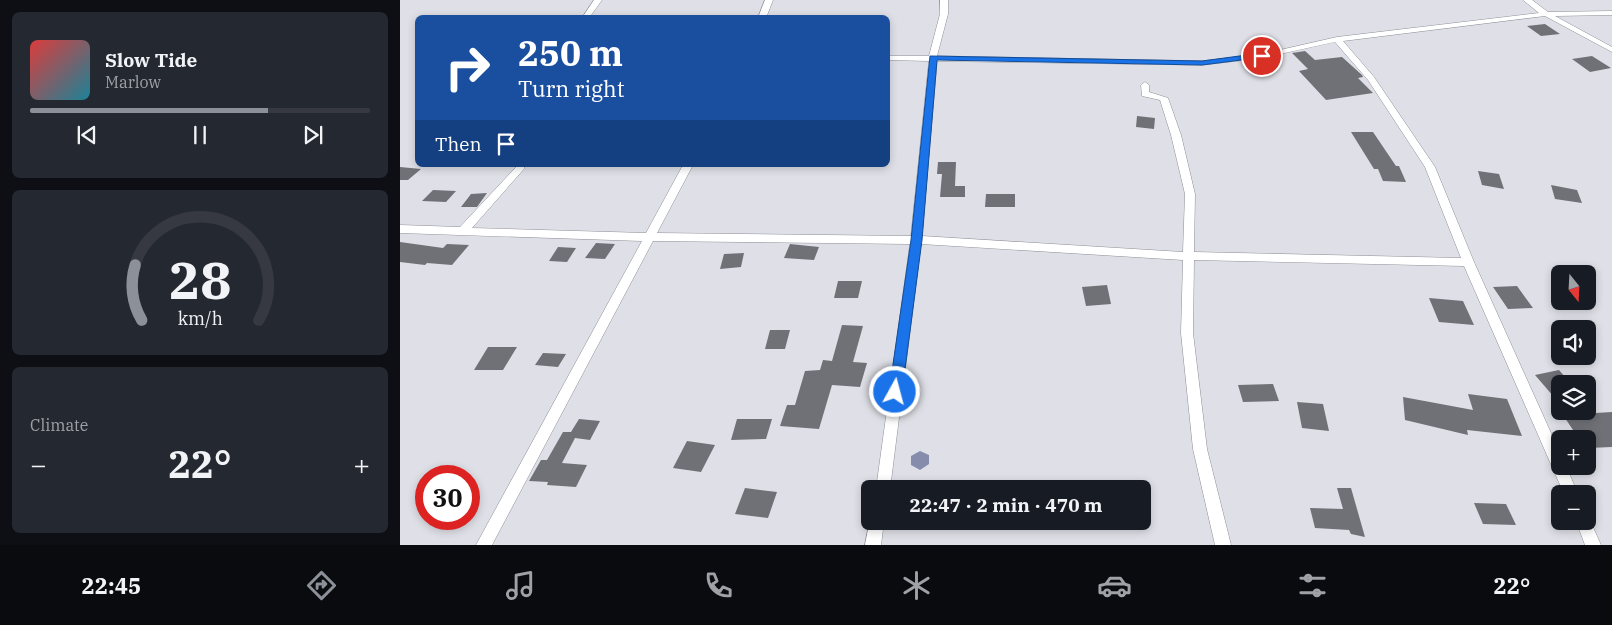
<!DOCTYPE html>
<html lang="en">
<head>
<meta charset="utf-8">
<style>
  body { margin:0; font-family:"IBM Plex Serif",serif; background:#242831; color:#f1f3f6; height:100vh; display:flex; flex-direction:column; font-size:19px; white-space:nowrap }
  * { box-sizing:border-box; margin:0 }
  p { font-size:16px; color:#9ea1a6 }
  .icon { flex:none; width:28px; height:28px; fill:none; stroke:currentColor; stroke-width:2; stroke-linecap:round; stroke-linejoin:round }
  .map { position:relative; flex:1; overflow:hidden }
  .panel { display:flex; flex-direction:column; gap:12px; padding:12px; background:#0d0f14; width:400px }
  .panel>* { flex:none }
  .hud { position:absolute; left:15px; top:15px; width:475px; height:152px; border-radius:8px; box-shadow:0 2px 8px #0003; background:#1a4fa0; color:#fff; overflow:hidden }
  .needle { width:32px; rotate:162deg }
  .tools { position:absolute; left:1151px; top:265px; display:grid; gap:10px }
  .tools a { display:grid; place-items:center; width:45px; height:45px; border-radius:8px; background:#171b24; box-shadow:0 2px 8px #0003; font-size:25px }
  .speed { position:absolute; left:15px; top:465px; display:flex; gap:10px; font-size:25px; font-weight:700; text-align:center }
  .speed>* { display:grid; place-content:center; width:65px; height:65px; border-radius:50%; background:#171b24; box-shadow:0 2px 8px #0003; line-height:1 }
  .speed .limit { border:8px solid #d22; background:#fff; color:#111 }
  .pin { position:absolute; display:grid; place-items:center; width:42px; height:42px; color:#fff; margin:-21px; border:2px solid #fff; border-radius:50%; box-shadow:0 1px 5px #0007 }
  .me { position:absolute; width:55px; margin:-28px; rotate:7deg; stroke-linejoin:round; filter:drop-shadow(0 0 4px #0008) }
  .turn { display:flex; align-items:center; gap:18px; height:105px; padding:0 20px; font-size:22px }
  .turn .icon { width:65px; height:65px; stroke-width:2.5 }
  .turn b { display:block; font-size:35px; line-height:42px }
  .then { display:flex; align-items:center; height:48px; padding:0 20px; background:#0003; gap:10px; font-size:19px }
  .big { font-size:38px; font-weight:700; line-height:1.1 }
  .panel .tile { flex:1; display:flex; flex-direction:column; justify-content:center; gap:8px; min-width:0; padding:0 18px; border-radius:8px; background:#242831 }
  .panel .dial { align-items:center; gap:0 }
  .dial svg { height:130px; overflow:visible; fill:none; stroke:#363941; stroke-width:7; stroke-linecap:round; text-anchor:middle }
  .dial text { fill:#f1f3f6; stroke:none }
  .song { display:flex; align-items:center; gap:15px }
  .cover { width:60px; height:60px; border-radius:8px; background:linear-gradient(135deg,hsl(0 70% 55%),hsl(190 70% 35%)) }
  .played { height:5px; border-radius:2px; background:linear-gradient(90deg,#8c9099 70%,#363941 70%) }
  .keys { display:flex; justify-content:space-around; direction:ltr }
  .heat { display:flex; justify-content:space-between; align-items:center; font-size:28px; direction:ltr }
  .trip { position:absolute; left:461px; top:480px; width:290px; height:50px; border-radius:8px; background:#171b24; box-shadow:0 2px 8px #0003; font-weight:700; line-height:50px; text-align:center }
  .dock { display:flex; height:80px; justify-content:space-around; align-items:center; background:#090b0e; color:#9ea1a6 }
  .dock .icon { width:35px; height:35px }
  .dock .active { color:#8c9099 }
  .dock b { font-size:22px; color:#f1f3f6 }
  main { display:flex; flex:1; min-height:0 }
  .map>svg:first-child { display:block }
  .water { fill:#868cac }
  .building { fill:#6f7177 }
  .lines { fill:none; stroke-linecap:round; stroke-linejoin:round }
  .street-casing { stroke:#8d8f95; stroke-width:1 }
  .street { fill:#fff; fill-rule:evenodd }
  .route { fill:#1a73e8; stroke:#114b97 }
</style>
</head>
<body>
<main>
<section class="panel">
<div class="tile">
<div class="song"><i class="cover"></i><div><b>Slow Tide</b><p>Marlow</p></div></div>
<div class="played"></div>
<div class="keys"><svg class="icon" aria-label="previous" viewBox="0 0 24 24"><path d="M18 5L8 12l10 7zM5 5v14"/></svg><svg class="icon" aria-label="pause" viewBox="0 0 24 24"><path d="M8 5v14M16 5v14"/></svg><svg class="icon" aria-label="next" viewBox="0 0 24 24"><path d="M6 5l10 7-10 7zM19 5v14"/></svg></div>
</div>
<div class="tile dial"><svg viewBox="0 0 100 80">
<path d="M14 69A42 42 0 1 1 86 69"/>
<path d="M14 69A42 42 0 0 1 10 35" stroke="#8c9099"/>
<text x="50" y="56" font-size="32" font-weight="700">28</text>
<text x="50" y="72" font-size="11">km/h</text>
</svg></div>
<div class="tile"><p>Climate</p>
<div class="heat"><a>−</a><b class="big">22°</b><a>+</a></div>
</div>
</section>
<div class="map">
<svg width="1212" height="545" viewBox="0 0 1212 545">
  <rect width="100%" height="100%" fill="#dfe0e7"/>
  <path class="water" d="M520,451l9,4v9l-9,6 -9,-5v-9z"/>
  <path class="building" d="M1145,24l15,10 -19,2 -14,-10z
    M905,51l10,9 27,-3 20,18 1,2 -5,1 15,15 -47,7 -27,-29 9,-2 -16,-16z
    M1192,56l19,12 -21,4 -18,-13z
    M737,116l18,2 -1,11 -18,-2z
    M951,132h22l23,34h3l7,16 -23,-1 -5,-12h-4z
    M538,162h18l-1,24h10v11h-25l2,-23h-5z
    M0,167l21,2 -13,11h-8z
    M1078,171l21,3 5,15 -22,-4z
    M1151,185l26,5 5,13 -27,-4z
    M33,190l23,1 -10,11 -24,-1z
    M87,193l-10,14h-16l10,-13z
    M586,194h29v13h-30z
    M0,242l43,6 4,-4 22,1 -17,20 -25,-2 -2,2 -25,-3z
    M196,243l19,1 -10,15 -20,-1z
    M390,244l29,3 -5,13 -30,-2z
    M158,247l18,1 -9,14 -18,-1z
    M344,253l-3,14 -21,2 4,-15z
    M438,281h24l-4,17h-24z
    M707,285l4,19 -25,2 -4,-19z
    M1117,286l16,22 -25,1 -15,-22z
    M1029,298l34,3 11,24 -35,-3z
    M442,325l21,1 -10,36 14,1 -7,24 -28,-2 -13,44 -39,-3 7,-21h8l10,-34 15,-1 3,-10 9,1z
    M370,330h20l-5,19h-20z
    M88,347h29l-14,23h-29z
    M143,353l23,1 -8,13 -23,-2z
    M1159,370l12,14h-11v20l-25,-29z
    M873,384l6,17 -36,1 -5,-17z
    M1068,394l39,5 15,37 -55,-6 1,5 -63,-15 -2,-23 70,13z
    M897,402l26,2 6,27 -27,-3z
    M1212,412v35l-24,1v-9h-9l-16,-24z
    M179,419l21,2 -10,19 -15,-2 -13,25 25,2 -11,22 -29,-2 1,-3 -19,-1 12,-21h6l16,-28h8z
    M337,419h35l-6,20 -35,1z
    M287,441l28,4 -14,27 -28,-4z
    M345,488l32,4 -9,26 -33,-4z
    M937,488h14l14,49 -14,-3 -2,-4 -34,-2 -5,-20 33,1z
    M1074,503l32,1 10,21 -33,-1z"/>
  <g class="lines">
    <defs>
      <path id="street" d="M194,0h8l-13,18h-7z
        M365,0h8l-7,18h-8z
        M540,0h8v14l-11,42 265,5 60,-7 75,-17 202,-24 -16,-13h9l16,12 64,-1v4l-57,1 57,31v5l-67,-36 -202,25 31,36 61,90 39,95 86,191v13h6l12,28h-14l-100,-228 -270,-6 -1,73 14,116 24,96h-16l-22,-96 -12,-116 2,-73 -262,-16 -31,245h-14l34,-245 -257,-3 -161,304h-16l166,-304 -242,-8v-8l60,2 57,-61 4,-1 4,3 -2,2 -51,58 174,5 37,-68h10l-36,68 254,3 18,-175 -41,-1v-4h41l11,-42zM935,42l33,38 57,87 36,91 -267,-6 1,-58 -14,-59 -13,-37 -19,-6v-7l-4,-3 -4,3 1,11 18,4 11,35 14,59 -2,58 -261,-16 15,-175 265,4 60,-7z
        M1188,515v1l13,29h-16l-9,-24h12z
        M470,520l14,1 -3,24h-16z"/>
    </defs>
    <use href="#street" class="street-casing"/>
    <use href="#street" class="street"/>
  </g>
  <path class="route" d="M862,53l4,3 -1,1 -63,8 -265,-5 -15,180 -20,152 -2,4 -5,2 -4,-2 -2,-4 22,-152 19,-184 272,5z"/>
</svg>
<div class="tools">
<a><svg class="needle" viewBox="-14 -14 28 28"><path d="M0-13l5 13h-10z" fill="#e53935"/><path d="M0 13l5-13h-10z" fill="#9ea1a6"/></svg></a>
<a><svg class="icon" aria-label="sound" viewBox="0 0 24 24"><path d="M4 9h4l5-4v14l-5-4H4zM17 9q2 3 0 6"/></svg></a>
<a><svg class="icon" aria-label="layers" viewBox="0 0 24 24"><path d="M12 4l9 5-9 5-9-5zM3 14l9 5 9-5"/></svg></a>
<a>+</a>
<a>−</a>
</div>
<div class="speed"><div class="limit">30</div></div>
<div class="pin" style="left:862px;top:56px;background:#d93025"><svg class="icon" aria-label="arrive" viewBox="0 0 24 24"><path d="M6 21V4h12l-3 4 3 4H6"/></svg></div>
<svg class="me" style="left:495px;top:392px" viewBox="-20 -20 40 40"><circle r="17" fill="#1a73e8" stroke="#fff" stroke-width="3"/><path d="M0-11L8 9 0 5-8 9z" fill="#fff"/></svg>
<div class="trip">22:47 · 2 min · 470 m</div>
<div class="hud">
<div class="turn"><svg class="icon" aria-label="right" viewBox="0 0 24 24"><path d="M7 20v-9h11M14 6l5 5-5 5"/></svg><div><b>250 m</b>Turn right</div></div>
<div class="then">Then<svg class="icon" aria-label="arrive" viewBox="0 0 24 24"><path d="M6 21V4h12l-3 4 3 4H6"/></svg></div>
</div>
</div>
</main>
<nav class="dock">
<b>22:45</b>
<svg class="icon active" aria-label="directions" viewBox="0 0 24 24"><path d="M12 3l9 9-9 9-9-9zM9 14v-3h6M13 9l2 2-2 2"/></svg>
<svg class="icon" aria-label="music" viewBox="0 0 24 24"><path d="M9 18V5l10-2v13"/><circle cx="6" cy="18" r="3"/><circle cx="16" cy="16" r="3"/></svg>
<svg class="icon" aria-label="phone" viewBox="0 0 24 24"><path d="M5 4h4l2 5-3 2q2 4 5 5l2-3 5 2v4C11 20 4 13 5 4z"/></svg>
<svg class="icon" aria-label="climate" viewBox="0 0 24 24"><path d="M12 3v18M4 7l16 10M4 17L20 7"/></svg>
<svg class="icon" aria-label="car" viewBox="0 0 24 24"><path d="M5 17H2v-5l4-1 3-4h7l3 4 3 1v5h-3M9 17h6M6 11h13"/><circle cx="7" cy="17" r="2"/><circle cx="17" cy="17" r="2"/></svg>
<svg class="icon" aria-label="filters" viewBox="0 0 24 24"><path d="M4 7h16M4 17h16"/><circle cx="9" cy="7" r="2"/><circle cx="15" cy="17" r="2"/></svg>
<b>22°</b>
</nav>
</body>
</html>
